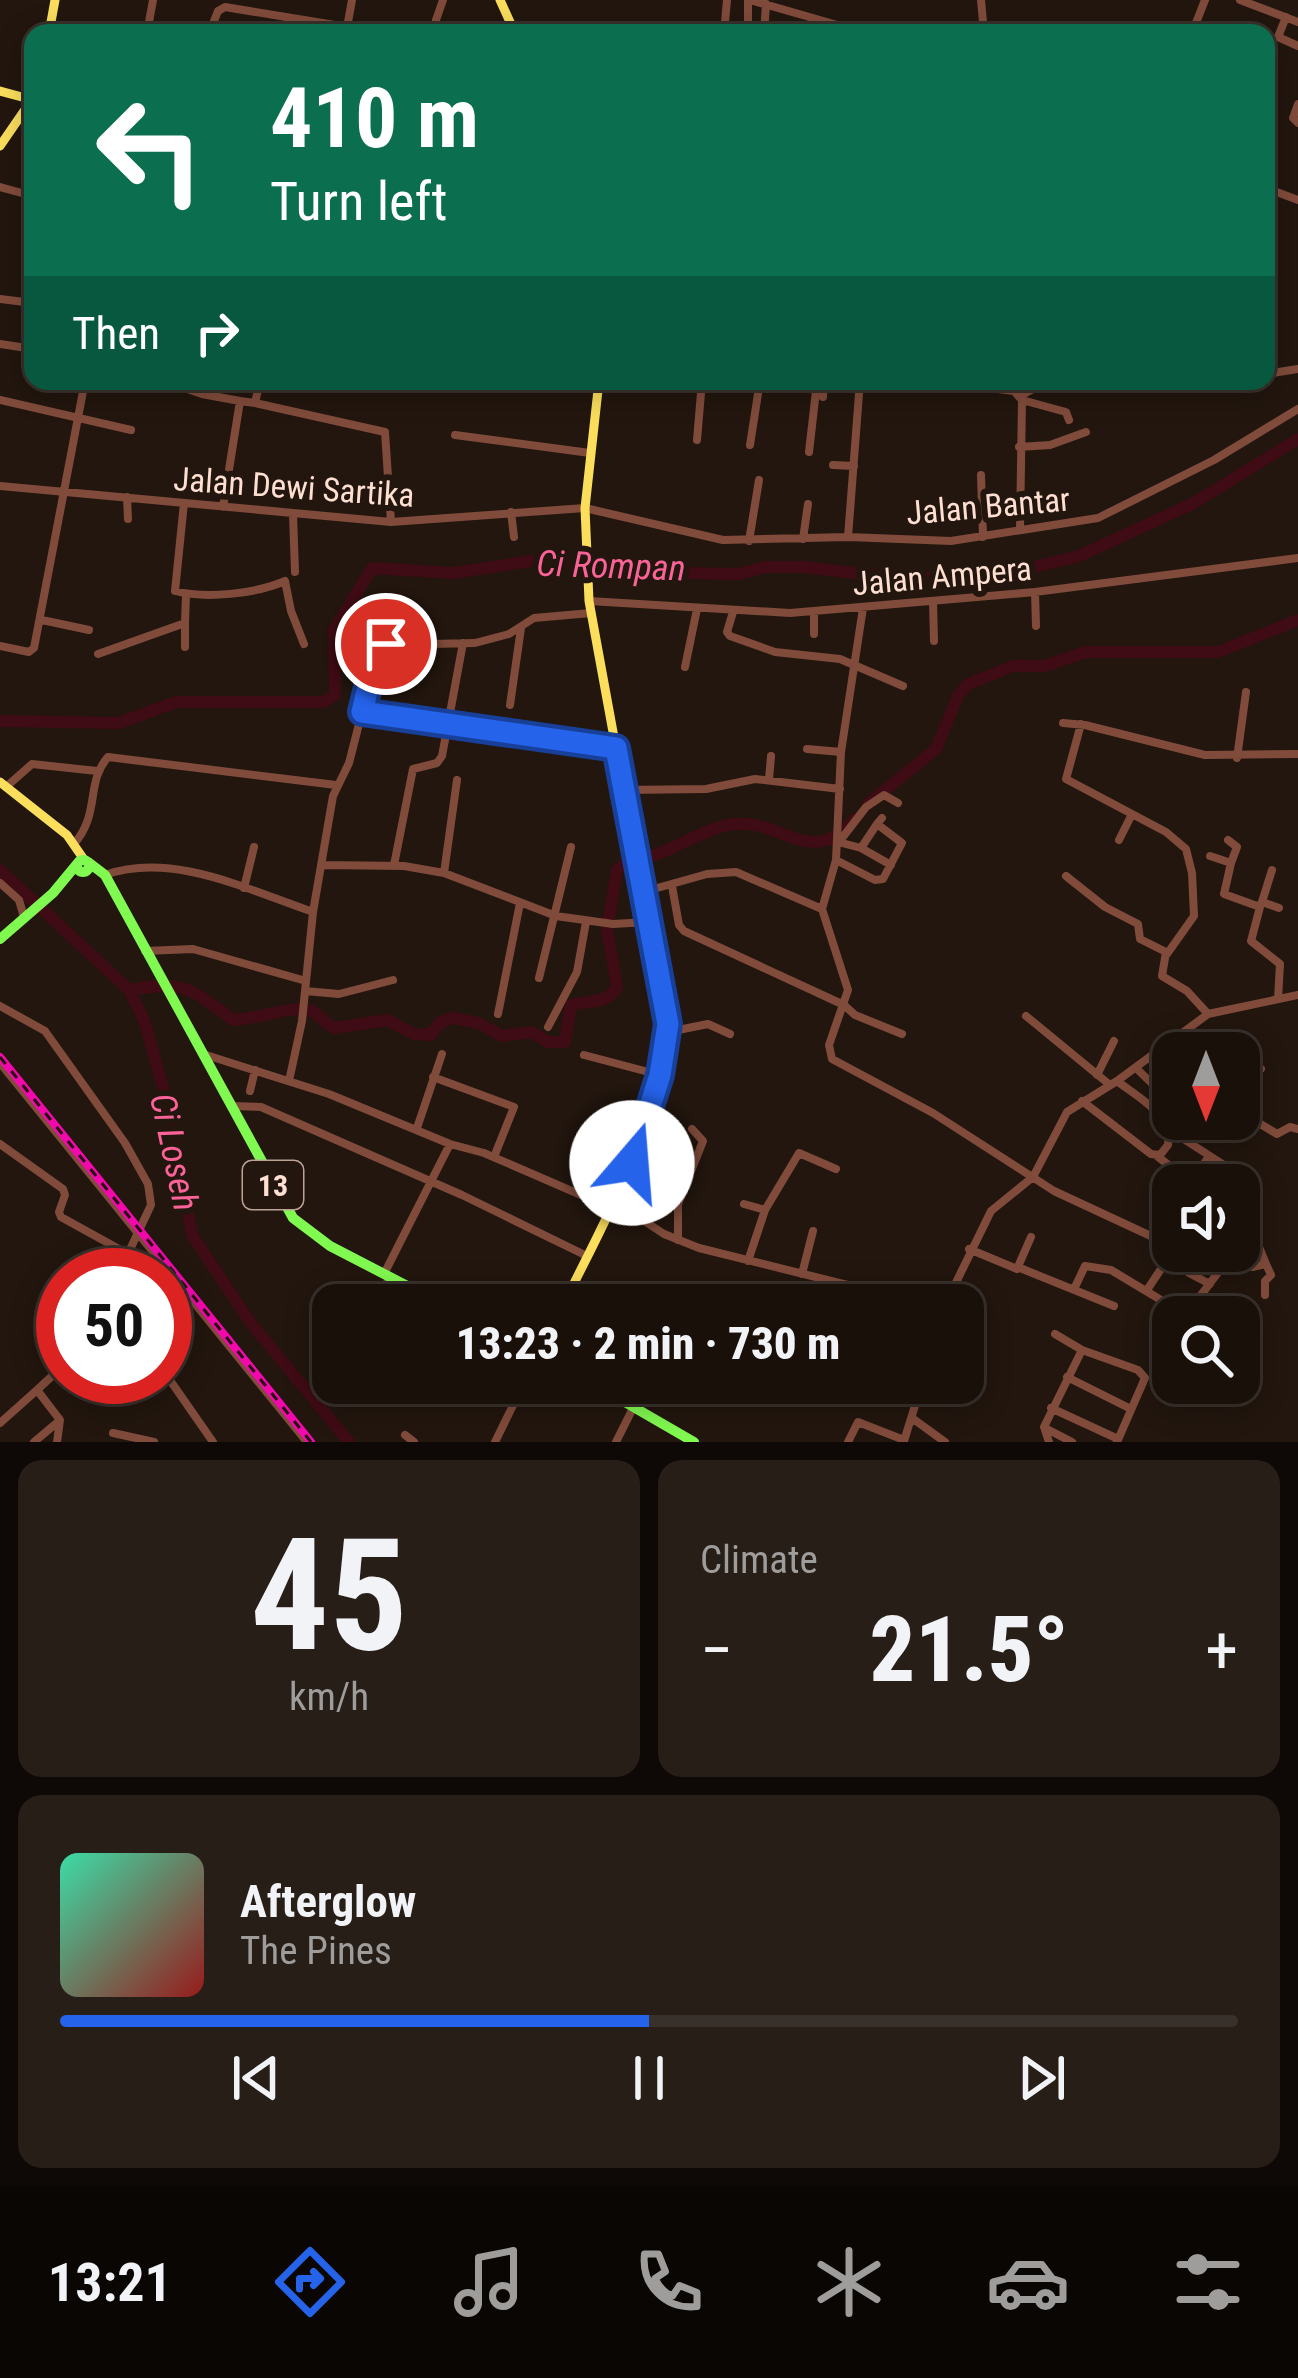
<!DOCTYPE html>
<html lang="en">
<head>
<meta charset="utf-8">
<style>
  body { margin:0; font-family:"Roboto Condensed",sans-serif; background:#271e18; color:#f1f3f6; height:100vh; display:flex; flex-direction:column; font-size:45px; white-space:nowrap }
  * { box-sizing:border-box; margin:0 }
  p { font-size:39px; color:#9f9d9c }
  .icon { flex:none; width:66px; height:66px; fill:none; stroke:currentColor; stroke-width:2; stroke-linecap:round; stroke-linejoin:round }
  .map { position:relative; height:1442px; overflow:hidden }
  .sheet { display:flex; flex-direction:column; gap:18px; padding:18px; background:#0e0906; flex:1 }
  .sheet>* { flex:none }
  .top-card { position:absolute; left:24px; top:24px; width:1251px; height:366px; border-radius:24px; box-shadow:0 6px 30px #0003,0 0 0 3px #38302b; background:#0b6e4f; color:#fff; overflow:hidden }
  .needle { width:78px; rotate:180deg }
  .fabs { position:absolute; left:1152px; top:1032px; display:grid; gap:24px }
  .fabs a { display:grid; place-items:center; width:108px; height:108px; border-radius:24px; background:#1a100a; box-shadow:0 6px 30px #0003,0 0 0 3px #38302b; font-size:60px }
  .speed { position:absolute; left:36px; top:1248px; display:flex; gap:24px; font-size:60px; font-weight:700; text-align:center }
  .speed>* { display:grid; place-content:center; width:156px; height:156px; border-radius:50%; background:#1a100a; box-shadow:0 6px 30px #0003,0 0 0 3px #38302b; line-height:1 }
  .speed .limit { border:18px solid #d22; background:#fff; color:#111 }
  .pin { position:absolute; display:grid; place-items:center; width:102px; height:102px; color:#fff; margin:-51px; border:6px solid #fff; border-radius:50%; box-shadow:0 3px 12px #0007 }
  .me { position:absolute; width:132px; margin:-66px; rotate:18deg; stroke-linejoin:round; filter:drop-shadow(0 0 9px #0008) }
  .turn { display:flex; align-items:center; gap:42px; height:252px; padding:0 48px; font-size:54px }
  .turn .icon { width:156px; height:156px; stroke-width:2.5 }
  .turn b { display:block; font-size:84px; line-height:102px }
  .then { display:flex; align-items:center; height:114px; padding:0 48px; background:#0003; gap:24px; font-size:45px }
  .big { font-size:90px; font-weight:800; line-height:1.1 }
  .sheet .card { flex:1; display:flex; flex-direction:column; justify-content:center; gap:18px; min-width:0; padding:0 42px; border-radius:24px; background:#271e18 }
  .sheet .dial { align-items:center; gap:0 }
  .dial b { font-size:156px; line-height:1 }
  .song { display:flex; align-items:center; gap:36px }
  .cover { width:144px; height:144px; border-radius:18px; background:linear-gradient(135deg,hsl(160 70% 55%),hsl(0 70% 35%)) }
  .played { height:12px; border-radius:6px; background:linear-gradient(90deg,#2563eb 50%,#38302b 50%) }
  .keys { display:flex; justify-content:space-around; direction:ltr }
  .heat { display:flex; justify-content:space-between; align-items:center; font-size:66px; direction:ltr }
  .sheet .tiles { flex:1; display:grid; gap:18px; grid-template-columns:1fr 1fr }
  .card:last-child { grid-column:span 2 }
  .trip { position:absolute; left:312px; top:1284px; width:672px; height:120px; border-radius:24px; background:#1a100a; box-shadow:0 6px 30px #0003,0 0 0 3px #38302b; font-weight:800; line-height:120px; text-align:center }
  .tabs { display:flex; height:192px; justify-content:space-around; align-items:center; background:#0a0604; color:#9f9d9c }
  .tabs .icon { width:84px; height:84px }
  .tabs .selected { color:#2563eb }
  .tabs b { font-size:54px; color:#f1f3f6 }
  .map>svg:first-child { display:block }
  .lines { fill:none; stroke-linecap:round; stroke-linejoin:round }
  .river { stroke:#3f0b14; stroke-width:12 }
  .minor { stroke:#804b3b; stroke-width:8 }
  .major { stroke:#fade5c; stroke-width:9 }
  .highway { stroke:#80f950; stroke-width:10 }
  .rail-casing { stroke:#f308ae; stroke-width:8 }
  .rail { stroke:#22160e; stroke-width:3; stroke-dasharray:9; stroke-linecap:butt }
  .route-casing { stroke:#184099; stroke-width:30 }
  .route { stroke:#2563eb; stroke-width:21 }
  .labels { text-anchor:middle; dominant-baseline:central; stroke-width:12; stroke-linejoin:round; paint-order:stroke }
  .shield { fill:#22160e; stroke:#bca396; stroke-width:3 }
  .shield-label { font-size:30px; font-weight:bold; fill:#fedfd1 }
  .street-label { font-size:33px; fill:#fedfd1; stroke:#22160e }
  .water-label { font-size:36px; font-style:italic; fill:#fa6397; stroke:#22160e }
</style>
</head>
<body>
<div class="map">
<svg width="1298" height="1442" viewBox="0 0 1298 1442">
  <rect width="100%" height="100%" fill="#22160e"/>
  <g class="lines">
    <path class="river" d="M0,721l119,2 57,-21h148l11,-7 -1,-65 38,-62 81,5 91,-14 88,13 107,2 26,-7h39l85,10 60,1 69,-7 61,-15 115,-53 104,-64
      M868,804l68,-55 22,-53 10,-12 13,-5 32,-13h32l41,-14h132l80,-32
      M646,858c29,-8 60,-31 88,-34 49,-5 77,46 121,-5
      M0,870l129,120 15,30 26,92 22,123 58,87 99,120
      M129,990c57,-10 60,-2 104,30 22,0 60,-16 78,-9 9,3 14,13 23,17l53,-8 27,14 16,1 11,-13 12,-4 25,5 24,13 29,-4 17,10h17l6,-37c18,-5 35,0 46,-18l-10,-58 10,-59 12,-9"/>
    <path class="minor" d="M748,0v33
      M750,0l115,33
      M981,0l3,33
      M1240,0l58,22
      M1286,17l-8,20 20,9
      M436,20l7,-20
      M149,25l63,1 6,-15 7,-4 122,20
      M147,33l6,-33
      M346,33l6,-33
      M724,33l3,-33
      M764,33l2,-29
      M1192,33l13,-33
      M1298,104l-5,14 5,5
      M0,187l33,9
      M1266,188l32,12
      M1266,265l7,-74
      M0,299l33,4
      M0,344l33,5
      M1266,374l32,-5
      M164,381l38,13 38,7
      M260,381l-5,22 130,29 6,90
      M583,381l16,2
      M806,381l153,3 55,7 8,9 -2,130
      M1020,396l13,-7
      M823,397l1,-14
      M0,400l131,30
      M1022,400l44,12 3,8
      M455,435l135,18
      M697,440l5,-59
      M750,445l10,-64
      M1019,447l31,-2 36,-13
      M809,452l8,-70
      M833,465l21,1
      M981,475l2,62
      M0,486l391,36 194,-14 138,32 125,-3 103,4 147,-23 116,-58 84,-51
      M127,497l1,22
      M184,503l-9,88c31,8 80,3 110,-10l6,30 13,33
      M223,507l17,-106 15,2
      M511,512l3,25
      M293,514l2,58
      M848,537l12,-156
      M803,539l5,-35
      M749,541l10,-61
      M1035,592l1,34
      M589,601l201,12 245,-21 263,-34
      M933,601l1,40
      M863,608l-22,144 -5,108 -14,49 26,81 -19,55 3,14 101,54 121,78 114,53 5,-2
      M733,612l-6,20 3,4 45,16 65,7 63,27
      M42,620l47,10
      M185,623l1,-29
      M814,634v-23
      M0,646l29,6 5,-4 51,-267
      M98,654l87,-31v24
      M685,667l12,-58
      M510,705l11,-77
      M362,713l254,35
      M1063,723l22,2 120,30 93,-1
      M1081,724l-15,55 100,53 20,17 6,24 2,43 -27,38
      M807,749l34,3
      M1237,758l9,-66
      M769,780l2,-24
      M6,787l26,-23 65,7
      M624,790l82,-1 49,-10 85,10
      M1119,840l12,-24
      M1228,840l9,7 -6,16
      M838,842l23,6 30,17
      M839,842l27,-35 18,-12 14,8
      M74,844c27,-31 11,-61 34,-87l228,28
      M861,848l16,-24
      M1210,856l21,7 -7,31 36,13 -9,34 29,23 -2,35
      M836,860l39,20 8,-1 19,-36 -25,-19 5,-6
      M323,865l81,1 40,7 112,43 57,8 35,-2
      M394,865l19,-96 24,-6 5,-7 21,-113
      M444,873l13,-93
      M105,875c67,-24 143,15 208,37
      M1066,876l39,31 33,17 2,15 26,13 -4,24 25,15 21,23
      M0,883l19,17 5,17
      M672,886l7,39 5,6 160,74 11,10 47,19
      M244,888l10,-41
      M643,892l64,-18 29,-2 86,37
      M1262,902l10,-32
      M1260,905l2,-3 17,6
      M145,951l48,-2 113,32
      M539,978l32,-131
      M305,991l34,3 54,-14
      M0,1006l45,25 80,112 23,41 3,21 -33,70
      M498,1014l22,-111
      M1026,1016l84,69
      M548,1027l29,-55 9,-50
      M668,1032l40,-8 22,10
      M1175,1038l21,15
      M203,1054l126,40 121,50 34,9 127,55
      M584,1055l76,20
      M0,1063l307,379
      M1136,1068l37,36
      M1239,1072l5,-9 17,6
      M1097,1075l17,-34
      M433,1077l81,30 -20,50
      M289,1081l13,-60 11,-109 20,-116 16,-33 29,-113 8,-5 89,-2 34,-9 25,-16 57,-5
      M250,1091l5,-21
      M1082,1101l69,53 9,1 8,-10c4,-31 -29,-47 -51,-64
      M232,1106l29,1 201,88 125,61
      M1239,1111l38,23 13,-7 8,2
      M417,1128l25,-74
      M1168,1129l56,36 6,20
      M0,1144l63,45 2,6 -6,17 2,5 67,37
      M1157,1156l37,29
      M1192,1183l17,-27
      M614,1201l50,33 35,14 229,57
      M744,1204l21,6
      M678,1240v-36l25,-63 -11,-12
      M969,1249l48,20 14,-32
      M1201,1251l-12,22 21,11
      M1228,1251l24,16 14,-3 -7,-17 -20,-13
      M748,1261l17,-51 34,-57 37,16
      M1020,1268l94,38
      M384,1274l66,-130
      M802,1274l11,-43
      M1075,1287l10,-21 26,4 75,45 46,-61
      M1147,1290l24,-36 -3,-10
      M1265,1295v-14l6,-6 -5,-11
      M375,1305l15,-28
      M945,1305l46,-94 42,-34 34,-65 50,-31 91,-67 90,-19
      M317,1306l16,10
      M1055,1334l27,16
      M165,1373l48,69
      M1067,1377l64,32
      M111,1386l8,-9
      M1051,1408l67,31
      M912,1418l33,24
      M0,1423l37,-33
      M1045,1428l27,14
      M113,1433l41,9
      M405,1435l9,7
      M904,1441l18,-58
      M34,1442l25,-21
      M57,1442l3,-22 -23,-30 26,-24
      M495,1442l29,-59
      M616,1442l18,-36
      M848,1442l10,-20 46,18
      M1049,1442l-5,-15 38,-77 56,20 7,8 -28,64"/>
    <path class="major" d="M500,0l15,33
      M49,33l6,-33
      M0,91l33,9
      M0,146l33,-48
      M0,782l67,53 18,26
      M563,1305c43,-86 93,-175 105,-273l-79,-431 -4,-93 14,-127"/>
    <path class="highway" d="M77 866a6 6 0 1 1 12 0a6 6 0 1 1-12 0Z
      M88,862l17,13 188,343 37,28 114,59
      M0,939l53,-46 24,-29
      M592,1383l102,59"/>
    <defs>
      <path id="rail" d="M0,1057l311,385"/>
    </defs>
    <use href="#rail" class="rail-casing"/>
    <use href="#rail" class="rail"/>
  </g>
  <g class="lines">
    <defs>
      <path id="route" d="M386,644l-10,10 -14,58 254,36 52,276 -8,51 -28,88"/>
    </defs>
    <use href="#route" class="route-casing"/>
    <use href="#route" class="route"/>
  </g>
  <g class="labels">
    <rect class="shield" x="243" y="1161" width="60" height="48" rx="9"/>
    <g class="shield-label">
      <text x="273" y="1185">13</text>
    </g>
    <g class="street-label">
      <text transform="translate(294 487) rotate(4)">Jalan Dewi Sartika</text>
      <text transform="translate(988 506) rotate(-5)">Jalan Bantar</text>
      <text transform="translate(942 576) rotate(-5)">Jalan Ampera</text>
    </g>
    <g class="water-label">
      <text transform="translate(611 566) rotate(2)">Ci Rompan</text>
      <text transform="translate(174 1152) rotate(78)">Ci Loseh</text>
    </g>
  </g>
</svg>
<div class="fabs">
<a><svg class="needle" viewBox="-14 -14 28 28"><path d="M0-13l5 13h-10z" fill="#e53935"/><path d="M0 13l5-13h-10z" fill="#9f9d9c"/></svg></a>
<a><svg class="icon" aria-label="sound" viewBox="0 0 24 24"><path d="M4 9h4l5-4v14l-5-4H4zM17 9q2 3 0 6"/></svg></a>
<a><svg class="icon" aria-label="search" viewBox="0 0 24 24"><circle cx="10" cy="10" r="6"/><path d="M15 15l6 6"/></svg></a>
</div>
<div class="speed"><div class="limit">50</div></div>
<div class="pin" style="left:386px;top:644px;background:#d93025"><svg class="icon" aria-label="arrive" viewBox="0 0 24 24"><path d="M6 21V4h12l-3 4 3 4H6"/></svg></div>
<svg class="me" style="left:632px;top:1163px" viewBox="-20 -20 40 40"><circle r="19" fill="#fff"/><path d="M0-13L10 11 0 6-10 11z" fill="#2563eb"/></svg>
<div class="trip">13:23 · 2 min · 730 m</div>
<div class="top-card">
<div class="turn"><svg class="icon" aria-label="left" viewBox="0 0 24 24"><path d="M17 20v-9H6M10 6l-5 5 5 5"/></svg><div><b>410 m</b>Turn left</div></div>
<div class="then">Then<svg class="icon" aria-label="right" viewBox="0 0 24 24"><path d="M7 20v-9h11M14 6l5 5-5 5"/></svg></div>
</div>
</div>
<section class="sheet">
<div class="tiles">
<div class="card dial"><b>45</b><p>km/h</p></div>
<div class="card"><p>Climate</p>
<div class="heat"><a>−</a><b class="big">21.5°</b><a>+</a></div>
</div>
<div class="card">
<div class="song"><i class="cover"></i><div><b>Afterglow</b><p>The Pines</p></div></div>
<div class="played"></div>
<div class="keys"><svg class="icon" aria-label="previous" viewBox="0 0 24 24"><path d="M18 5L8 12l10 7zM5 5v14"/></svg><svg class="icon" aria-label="pause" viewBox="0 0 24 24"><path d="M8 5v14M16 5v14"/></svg><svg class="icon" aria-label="next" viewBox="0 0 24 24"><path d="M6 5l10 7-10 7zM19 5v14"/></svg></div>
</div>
</div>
</section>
<nav class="tabs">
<b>13:21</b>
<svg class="icon selected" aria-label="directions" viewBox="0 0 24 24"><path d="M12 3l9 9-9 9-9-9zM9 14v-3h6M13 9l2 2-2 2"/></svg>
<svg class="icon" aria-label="music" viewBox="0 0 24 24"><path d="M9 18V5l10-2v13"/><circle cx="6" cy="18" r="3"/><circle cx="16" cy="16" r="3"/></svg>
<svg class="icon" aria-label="phone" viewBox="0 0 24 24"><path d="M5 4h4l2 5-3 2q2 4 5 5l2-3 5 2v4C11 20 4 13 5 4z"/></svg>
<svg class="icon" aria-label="climate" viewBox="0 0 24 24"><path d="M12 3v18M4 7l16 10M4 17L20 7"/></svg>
<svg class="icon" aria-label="car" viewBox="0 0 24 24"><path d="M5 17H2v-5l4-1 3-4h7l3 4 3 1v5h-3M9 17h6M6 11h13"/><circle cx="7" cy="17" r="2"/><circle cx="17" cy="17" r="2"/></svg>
<svg class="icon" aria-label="filters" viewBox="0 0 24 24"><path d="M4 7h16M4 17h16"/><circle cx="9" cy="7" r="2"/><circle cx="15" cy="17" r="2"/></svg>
</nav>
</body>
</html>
